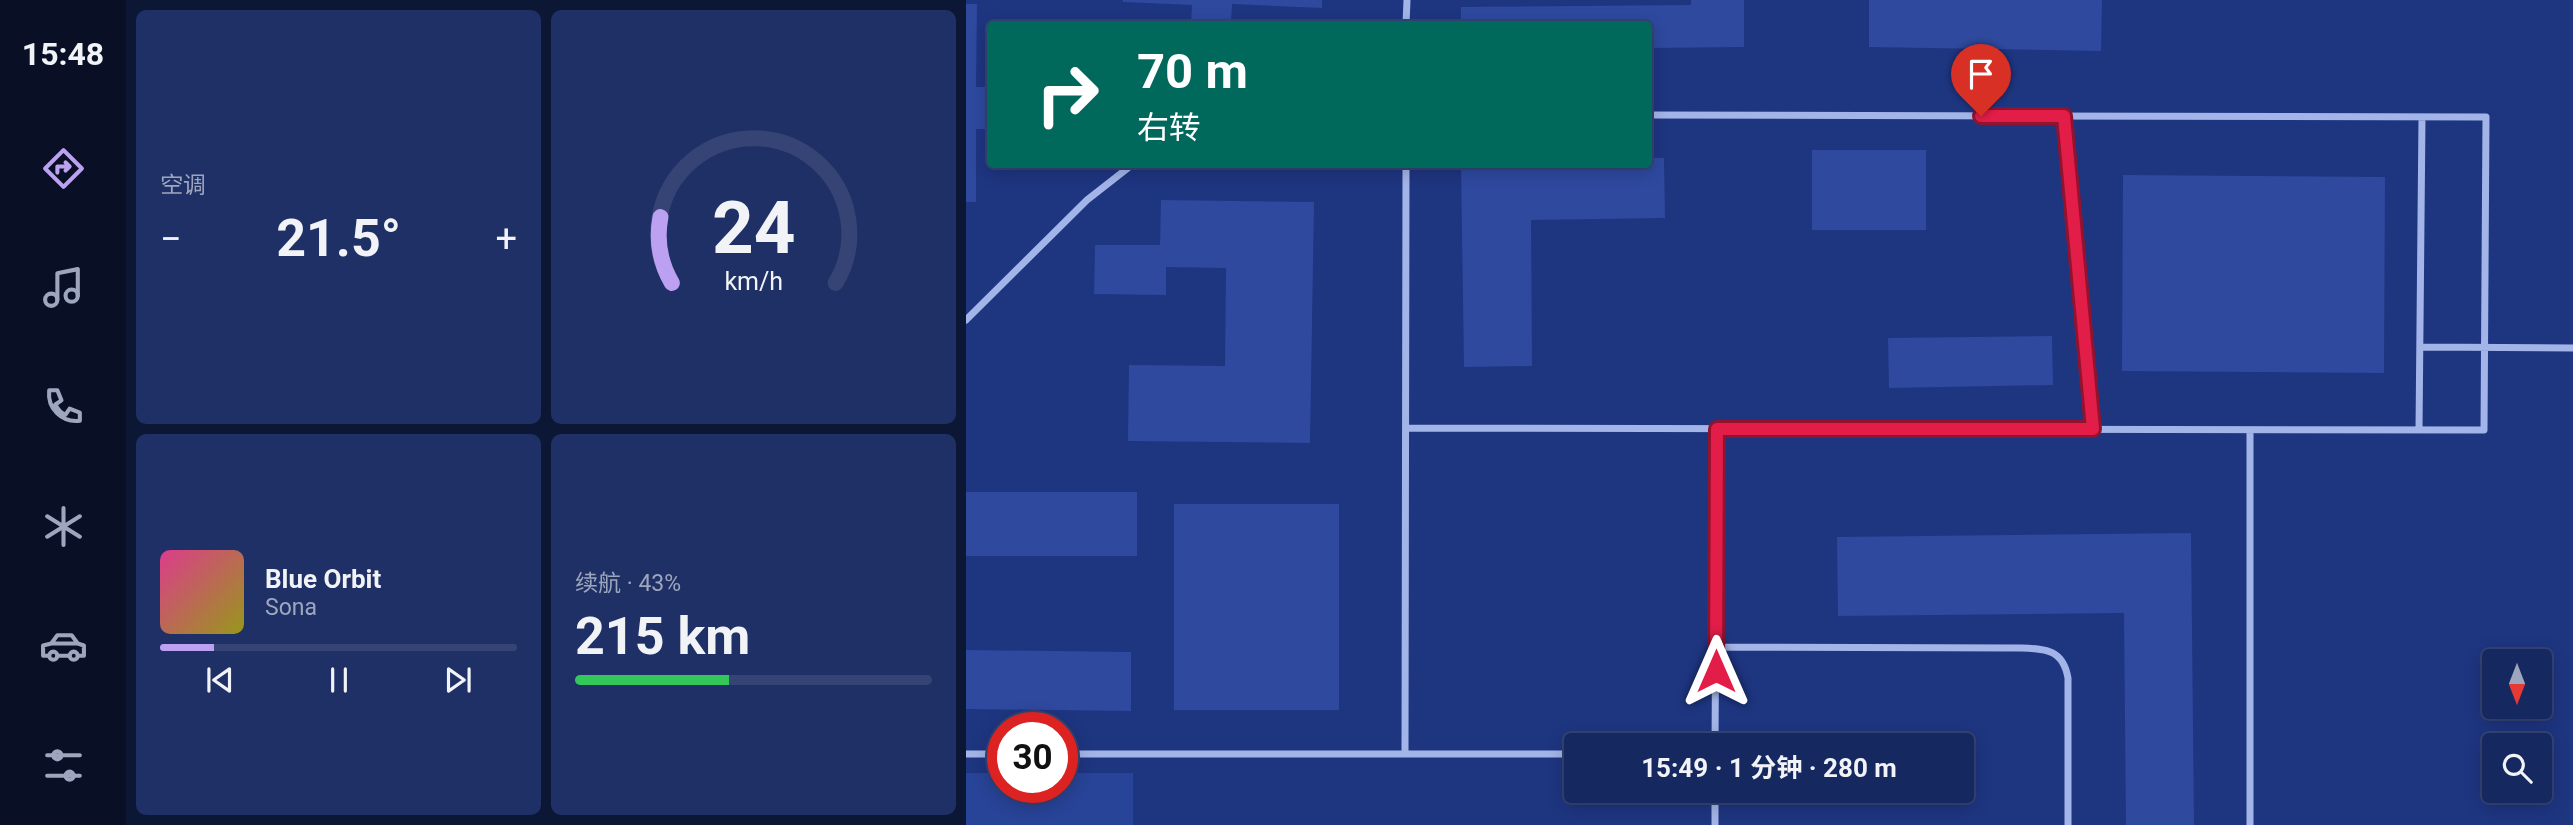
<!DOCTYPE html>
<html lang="zh">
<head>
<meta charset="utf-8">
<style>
  body { margin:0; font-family:Roboto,"Noto Sans SC",sans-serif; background:#1f3066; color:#f1f3f6; height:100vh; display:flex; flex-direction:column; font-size:26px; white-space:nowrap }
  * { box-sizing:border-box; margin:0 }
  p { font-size:23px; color:#9ea6bd }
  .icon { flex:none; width:38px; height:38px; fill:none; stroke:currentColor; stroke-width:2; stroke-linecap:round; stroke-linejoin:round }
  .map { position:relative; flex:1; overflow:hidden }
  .side { display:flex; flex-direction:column; gap:10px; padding:10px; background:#0c1635; width:840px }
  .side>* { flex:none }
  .banner { position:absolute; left:21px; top:21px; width:665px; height:147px; border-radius:7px; box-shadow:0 4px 18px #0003,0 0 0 2px #354475; background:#00695c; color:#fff; overflow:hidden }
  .needle { width:46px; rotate:180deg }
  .controls { position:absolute; left:1516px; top:649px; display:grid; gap:14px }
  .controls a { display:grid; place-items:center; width:70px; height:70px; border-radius:7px; background:#162860; box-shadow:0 4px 18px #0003,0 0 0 2px #354475; font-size:35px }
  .speed { position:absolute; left:21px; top:712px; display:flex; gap:14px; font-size:35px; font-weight:700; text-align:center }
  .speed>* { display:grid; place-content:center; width:91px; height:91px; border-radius:50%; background:#162860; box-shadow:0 4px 18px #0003,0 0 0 2px #354475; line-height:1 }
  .speed .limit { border:10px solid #d22; background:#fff; color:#111 }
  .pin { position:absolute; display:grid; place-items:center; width:60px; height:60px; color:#fff; margin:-72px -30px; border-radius:50% 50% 50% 0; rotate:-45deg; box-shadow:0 0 7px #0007 }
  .pin .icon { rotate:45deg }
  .me { position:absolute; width:77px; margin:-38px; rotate:0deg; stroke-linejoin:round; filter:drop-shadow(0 0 5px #0008) }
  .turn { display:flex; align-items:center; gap:24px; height:147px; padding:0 35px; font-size:32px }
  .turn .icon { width:91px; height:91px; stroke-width:2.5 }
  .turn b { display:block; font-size:49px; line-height:60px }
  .big { font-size:52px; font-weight:700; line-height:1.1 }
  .side .card { flex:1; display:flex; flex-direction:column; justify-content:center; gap:10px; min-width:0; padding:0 24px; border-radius:10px; background:#1f3066 }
  .side .dial { align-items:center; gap:0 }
  .dial svg { height:182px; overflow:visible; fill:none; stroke:#354475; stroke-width:7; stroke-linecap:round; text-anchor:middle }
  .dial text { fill:#f1f3f6; stroke:none }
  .song { display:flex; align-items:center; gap:21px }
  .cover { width:84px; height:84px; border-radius:10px; background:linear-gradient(135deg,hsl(330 70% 55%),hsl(60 70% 35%)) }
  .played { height:7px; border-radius:4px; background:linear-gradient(90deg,#bca0f2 15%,#354475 15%) }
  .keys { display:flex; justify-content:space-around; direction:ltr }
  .heat { display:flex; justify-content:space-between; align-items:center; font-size:38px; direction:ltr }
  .charge { height:10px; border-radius:5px; background:linear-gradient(90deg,#34c759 43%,#354475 0) }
  .side .tiles { flex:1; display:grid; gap:10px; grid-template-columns:repeat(2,1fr) }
  .trip { position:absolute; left:598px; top:733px; width:410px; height:70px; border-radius:7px; background:#162860; box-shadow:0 4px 18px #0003,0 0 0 2px #354475; font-weight:700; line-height:70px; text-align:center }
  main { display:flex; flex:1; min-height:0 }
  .dock { display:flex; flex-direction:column; width:126px; justify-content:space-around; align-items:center; background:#091026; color:#9ea6bd }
  .dock .icon { width:49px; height:49px }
  .dock .active { color:#bca0f2 }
  .dock b { font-size:32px; color:#f1f3f6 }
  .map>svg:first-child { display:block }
  .green { fill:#284498 }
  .building { fill:#2e499e }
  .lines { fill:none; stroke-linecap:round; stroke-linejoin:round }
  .street { stroke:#a3b5e8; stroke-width:7 }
  .route-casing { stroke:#92132f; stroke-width:18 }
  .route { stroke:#e11d48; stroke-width:12 }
</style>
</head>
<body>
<main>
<nav class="dock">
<b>15:48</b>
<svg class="icon active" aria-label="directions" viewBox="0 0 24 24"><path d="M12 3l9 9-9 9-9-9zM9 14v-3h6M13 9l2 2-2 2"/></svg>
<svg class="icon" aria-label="music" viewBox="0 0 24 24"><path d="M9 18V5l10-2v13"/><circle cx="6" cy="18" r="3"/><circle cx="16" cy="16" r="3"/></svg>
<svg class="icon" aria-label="phone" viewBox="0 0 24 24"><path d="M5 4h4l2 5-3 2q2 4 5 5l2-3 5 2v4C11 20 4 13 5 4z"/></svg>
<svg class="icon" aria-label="climate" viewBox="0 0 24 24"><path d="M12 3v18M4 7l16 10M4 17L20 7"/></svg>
<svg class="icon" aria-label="car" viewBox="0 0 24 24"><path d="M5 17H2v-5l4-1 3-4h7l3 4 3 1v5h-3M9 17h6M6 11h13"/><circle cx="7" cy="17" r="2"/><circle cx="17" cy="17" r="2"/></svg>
<svg class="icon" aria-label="filters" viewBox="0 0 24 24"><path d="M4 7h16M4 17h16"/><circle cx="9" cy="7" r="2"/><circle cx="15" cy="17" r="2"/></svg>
</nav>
<section class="side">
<div class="tiles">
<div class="card"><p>空调</p>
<div class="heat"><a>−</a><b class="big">21.5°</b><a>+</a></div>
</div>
<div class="card dial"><svg viewBox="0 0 100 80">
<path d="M14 69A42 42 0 1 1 86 69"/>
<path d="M14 69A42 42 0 0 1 9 40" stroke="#bca0f2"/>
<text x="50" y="56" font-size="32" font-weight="700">24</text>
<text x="50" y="72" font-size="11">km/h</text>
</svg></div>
<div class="card">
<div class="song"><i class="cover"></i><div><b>Blue Orbit</b><p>Sona</p></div></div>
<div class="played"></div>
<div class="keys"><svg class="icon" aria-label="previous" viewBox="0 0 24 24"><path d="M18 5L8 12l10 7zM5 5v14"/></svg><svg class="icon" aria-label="pause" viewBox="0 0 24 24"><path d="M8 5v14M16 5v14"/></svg><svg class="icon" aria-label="next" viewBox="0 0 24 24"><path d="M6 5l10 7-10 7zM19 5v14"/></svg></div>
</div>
<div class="card"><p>续航 · 43%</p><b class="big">215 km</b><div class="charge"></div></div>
</div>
</section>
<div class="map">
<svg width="1607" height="825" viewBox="0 0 1607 825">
  <rect width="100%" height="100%" fill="#1e3580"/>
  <path class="green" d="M0,773h37v15h59v-15h71v52h-167z"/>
  <path class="building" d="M157,0h199v8l-90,-4 -1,20h-40l1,-19 -69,-3z
    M725,0h53v47l-96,1v-24h-187v-17l230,-2z
    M903,0h233l-1,51 -232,-4z
    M0,4h11l-1,83h14v42h-14v73h-10z
    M846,150h114v80h-114z
    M682,158h16l1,60 -134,2 1,146 -68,1 -3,-203h187z
    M1157,175l262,2 -1,196 -262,-2z
    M195,200l153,2 -4,241 -182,-2 1,-76 96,1 1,-98 -60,-1v28l-72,-1 1,-49h65z
    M1086,336l1,49 -164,3 -1,-50z
    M0,492h171v64h-171z
    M208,504h165v206h-165z
    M1225,533l3,292h-68l-2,-212 -286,3 -1,-79z
    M0,650l165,2v59l-165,-2z"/>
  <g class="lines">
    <path class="street" d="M440,24l1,-24
      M1098,116l29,313
      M0,320l121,-120 46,-36
      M1454,347l153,1
      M440,428l1078,2 2,-313 -838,-2
      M1284,430v395
      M1453,430l3,-313
      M750,647l306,1c25,1 41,2 46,30v147
      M749,746l2,-317
      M0,754h37
      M96,754h515
      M439,754l1,-590
      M749,825v-34"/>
  </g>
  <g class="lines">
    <defs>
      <path id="route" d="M750,671l1,-242h376l-29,-313h-83"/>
    </defs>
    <use href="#route" class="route-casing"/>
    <use href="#route" class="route"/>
  </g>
</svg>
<div class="controls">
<a><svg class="needle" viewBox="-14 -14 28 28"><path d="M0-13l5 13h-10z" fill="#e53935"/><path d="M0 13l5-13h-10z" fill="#9ea6bd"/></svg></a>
<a><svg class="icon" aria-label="search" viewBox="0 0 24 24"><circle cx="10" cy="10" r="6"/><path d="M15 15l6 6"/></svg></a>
</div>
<div class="speed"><div class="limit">30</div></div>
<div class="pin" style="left:1015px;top:116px;background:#d93025"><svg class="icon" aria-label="arrive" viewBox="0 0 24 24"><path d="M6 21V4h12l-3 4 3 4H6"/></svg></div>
<svg class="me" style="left:750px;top:671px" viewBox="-20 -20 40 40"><path d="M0-17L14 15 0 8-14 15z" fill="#e11d48" stroke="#fff" stroke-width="4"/></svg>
<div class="trip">15:49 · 1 分钟 · 280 m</div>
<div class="banner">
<div class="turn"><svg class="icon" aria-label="right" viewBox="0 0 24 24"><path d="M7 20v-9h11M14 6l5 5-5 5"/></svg><div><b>70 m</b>右转</div></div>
</div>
</div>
</main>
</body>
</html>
